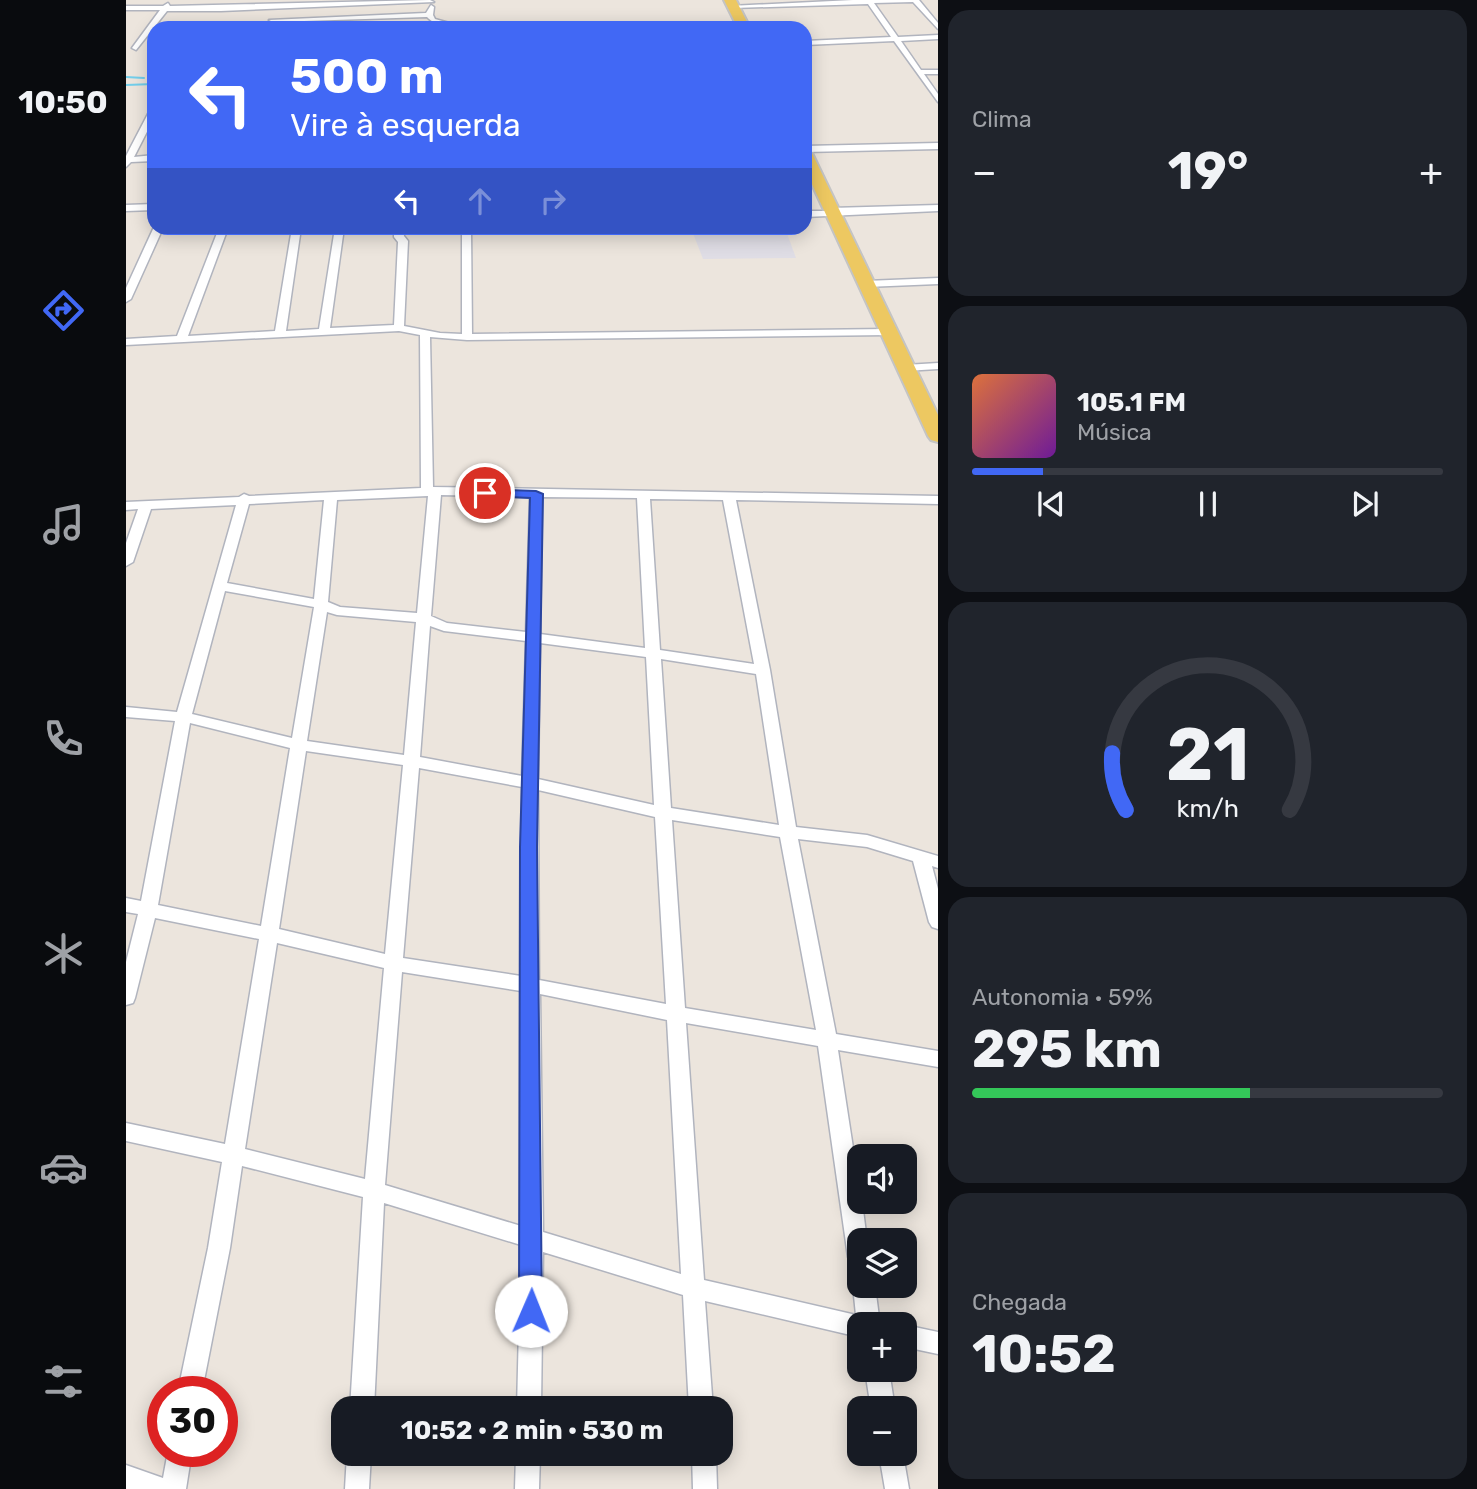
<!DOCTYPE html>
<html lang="pt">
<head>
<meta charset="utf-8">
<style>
  body { margin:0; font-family:Rubik,sans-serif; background:#20242c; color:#f1f3f6; height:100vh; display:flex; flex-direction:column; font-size:26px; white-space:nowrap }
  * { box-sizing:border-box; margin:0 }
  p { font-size:23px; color:#9ea1a6 }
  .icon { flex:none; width:38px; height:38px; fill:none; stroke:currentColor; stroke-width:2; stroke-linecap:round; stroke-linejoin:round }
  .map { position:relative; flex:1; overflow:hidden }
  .side { display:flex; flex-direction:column; gap:10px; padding:10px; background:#0d0f14; width:539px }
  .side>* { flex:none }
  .hud { position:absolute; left:21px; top:21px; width:665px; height:214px; border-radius:21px; box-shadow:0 4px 18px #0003; background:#4168f5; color:#fff; overflow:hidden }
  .buttons { position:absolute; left:721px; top:1144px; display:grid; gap:14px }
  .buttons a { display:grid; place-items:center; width:70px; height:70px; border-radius:14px; background:#171b24; box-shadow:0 4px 18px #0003; font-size:35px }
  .speed { position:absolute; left:21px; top:1376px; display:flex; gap:14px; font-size:35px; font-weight:700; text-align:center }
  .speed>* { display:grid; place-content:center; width:91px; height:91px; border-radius:50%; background:#171b24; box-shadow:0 4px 18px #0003; line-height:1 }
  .speed .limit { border:10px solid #d22; background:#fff; color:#111 }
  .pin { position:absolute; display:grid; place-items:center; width:60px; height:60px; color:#fff; margin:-30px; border:4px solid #fff; border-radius:50%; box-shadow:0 2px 7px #0007 }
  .me { position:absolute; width:77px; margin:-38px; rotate:1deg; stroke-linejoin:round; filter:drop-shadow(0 0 5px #0008) }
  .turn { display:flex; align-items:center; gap:24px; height:147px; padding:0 28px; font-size:32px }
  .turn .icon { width:91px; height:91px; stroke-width:2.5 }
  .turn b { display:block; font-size:49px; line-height:60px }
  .lanes { display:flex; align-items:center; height:66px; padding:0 28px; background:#0003; justify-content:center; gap:35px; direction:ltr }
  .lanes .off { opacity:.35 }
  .big { font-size:52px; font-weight:700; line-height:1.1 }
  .side .tile { flex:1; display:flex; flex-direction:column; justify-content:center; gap:10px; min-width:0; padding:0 24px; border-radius:21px; background:#20242c }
  .side .dial { align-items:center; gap:0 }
  .dial svg { height:182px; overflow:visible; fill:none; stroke:#363941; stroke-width:7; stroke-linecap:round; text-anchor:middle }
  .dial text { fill:#f1f3f6; stroke:none }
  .song { display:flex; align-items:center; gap:21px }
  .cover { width:84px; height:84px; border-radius:10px; background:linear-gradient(135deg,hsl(20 70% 55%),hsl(280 70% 35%)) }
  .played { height:7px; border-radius:4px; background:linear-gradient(90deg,#4168f5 15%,#363941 15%) }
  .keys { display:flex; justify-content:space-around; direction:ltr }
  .heat { display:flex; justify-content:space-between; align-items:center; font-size:38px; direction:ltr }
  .charge { height:10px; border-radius:5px; background:linear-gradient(90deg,#34c759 59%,#363941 0) }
  .trip { position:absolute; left:205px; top:1396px; width:402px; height:70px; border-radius:21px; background:#171b24; box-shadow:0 4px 18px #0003; font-weight:700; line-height:70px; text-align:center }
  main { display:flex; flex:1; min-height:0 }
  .tabs { display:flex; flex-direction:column; width:126px; justify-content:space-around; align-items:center; background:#090b0e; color:#9ea1a6 }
  .tabs .icon { width:49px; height:49px }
  .tabs .selected { color:#4168f5 }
  .tabs b { font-size:32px; color:#f1f3f6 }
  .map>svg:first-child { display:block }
  .industrial { fill:#dfdde5 }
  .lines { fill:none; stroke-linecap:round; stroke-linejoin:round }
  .stream { stroke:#73cfec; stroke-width:2 }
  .street-casing { stroke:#b1b4be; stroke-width:3 }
  .primary-casing { stroke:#c4c4c4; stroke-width:4 }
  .street { fill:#fff; fill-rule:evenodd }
  .primary { fill:#edc861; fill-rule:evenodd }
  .route { fill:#4168f5; stroke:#2a449f; stroke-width:2 }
</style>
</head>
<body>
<main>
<nav class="tabs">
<b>10:50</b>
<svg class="icon selected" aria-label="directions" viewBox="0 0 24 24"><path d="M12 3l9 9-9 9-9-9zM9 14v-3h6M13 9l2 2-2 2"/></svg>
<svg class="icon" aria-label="music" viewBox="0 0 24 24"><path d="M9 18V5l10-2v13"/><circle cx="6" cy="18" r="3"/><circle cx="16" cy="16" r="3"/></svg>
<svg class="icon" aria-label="phone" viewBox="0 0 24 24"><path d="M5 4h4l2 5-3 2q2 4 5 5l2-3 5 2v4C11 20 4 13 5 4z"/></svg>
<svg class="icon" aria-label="climate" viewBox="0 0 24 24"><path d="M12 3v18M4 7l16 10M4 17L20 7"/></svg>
<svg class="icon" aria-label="car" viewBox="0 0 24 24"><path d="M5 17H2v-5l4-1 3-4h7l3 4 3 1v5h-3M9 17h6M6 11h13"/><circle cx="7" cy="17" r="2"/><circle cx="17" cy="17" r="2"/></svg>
<svg class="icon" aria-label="filters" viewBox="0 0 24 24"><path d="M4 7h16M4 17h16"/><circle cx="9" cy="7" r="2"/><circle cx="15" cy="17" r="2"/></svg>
</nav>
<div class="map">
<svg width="812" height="1489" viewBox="0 0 812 1489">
  <rect width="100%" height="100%" fill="#ece5dd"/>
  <path class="industrial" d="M565,228h94l11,30 -93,1z"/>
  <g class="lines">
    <path class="stream" d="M0,77l18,1
      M0,85l28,-1"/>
    <defs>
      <path id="street" d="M304,0l4,2 -213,9h-54l-31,39 -4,-2 28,-38h-34v-4h37l5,-3 2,3z
        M727,0h66l19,23v6l-25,-27 -39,1 24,34 40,-2v4l-37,2 20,29h17v4h-14l14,20v8l-44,-61 -89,4v-4l86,-4 -23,-33 -135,4 -3,-2z
        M305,5l3,2 -1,8 2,4 32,9c-13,0 -31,-1 -40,-11l-154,5 -4,-2 157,-7z
        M28,108v10l-20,39 20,-2v6l-23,1 -5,5v-11l24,-46z
        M812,143v6l-133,3v-6z
        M28,204v6l-28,1v-6z
        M812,205v6l-133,6v-6h21l5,-3z
        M28,227l9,1 -32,71 -5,3v-14z
        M93,228h9l-40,108 87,-5 17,-103h9l-15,103 33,-2 16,-101h9l-14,100 64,-3 4,-83 -4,-5v-9h9l1,8 4,5 -4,85 36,7 22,1v-106h9l1,106 416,-5 5,3 -5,3 -421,5 -37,-3 3,150 505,9v8l-202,-4 34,170 26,157 71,8 71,21v12l-6,-2 6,23v40l-6,-2 -3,-5 -16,-61 -46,-14 -69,-8 38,195 102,17v16l-100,-17 21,137v15h3l5,39h-8v26l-8,-3 -3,-7 -30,-211 -132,-23 18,257 152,35 -3,-29 6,-9v9h16l5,39h-21v12l-154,-36 8,108h-24l-6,-114 -140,-43 -2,157h-24l4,-164 -137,-42 -10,206h-24l13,-212 -121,-31 -12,82 -28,143h-24l30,-143 14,-86 -96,-21v-18l99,21 34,-205 -104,-21 -20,80 -2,5 -7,2v-43l12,-48 -12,-2v-14l15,3 34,-180 -49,-4v-10l51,5 59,-207 -85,4 -18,53 -7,4v-23l12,-34 -12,1v-8l113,-5 5,-3 5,2 172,-8 -1,-153 -21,-4 -273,14v-6l51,-3zM315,495l89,2 -4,135 -79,-9 -16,-7zM302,496l-11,117 -77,-6 -12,-5 9,-102zM416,497l95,1 8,150 -105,-14zM524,499l73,1 31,164 -94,-14zM198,500l-10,99 -87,-16 22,-79zM99,591l89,16 -22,131 -100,-24zM201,612l10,3 79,7 -12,133 -97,-14zM304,626l14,5 82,10 -4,135 -102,-19zM414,643l106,14 8,148 -116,-26zM535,659l95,15 23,151 -108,-17zM64,723l100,25 -29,178 -103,-21zM180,751l97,14 -18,189 -106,-25zM293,768l103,19 -1,189 -118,-18zM412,790l117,27 11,187 -127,-24zM546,820l108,17 36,193 -131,-22zM151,943l107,25 -19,211 -120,-30zM276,972l119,19v235l-136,-41zM414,994l127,26 14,254 -138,-42z
        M812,278v6l-72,3 -5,-3 5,-3z
        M812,363v6l-33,2 -6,-3 6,-3z
        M779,1325l33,7v22l-33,-7z
        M739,1370h24l6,39h-24z
        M42,1451h24l-6,38h-60v-24l37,13z
        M221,1454h24l-2,35h-24z
        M390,1454h24l-1,35h-24z
        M566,1454h24l1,35h-24z
        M753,1454h24l6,35h-24z"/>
      <path id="primary" d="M598,0h12l14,28h-12z
        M679,149l7,4 126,262v27l-7,-2 -3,-4 -123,-267z"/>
    </defs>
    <use href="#street" class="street-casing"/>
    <use href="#primary" class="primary-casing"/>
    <use href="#street" class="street"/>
    <use href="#primary" class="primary"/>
  </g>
  <path class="route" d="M359,489l51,2 7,3 -6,353 5,464 -3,8 -8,3 -8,-3 -4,-8 1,-464 10,-349 -49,-2 -2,-3z"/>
</svg>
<div class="buttons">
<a><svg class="icon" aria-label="sound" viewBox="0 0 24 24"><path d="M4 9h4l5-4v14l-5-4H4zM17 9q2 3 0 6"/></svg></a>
<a><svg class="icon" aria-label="layers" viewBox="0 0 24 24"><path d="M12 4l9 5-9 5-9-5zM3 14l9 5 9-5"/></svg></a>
<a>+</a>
<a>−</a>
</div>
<div class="speed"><div class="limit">30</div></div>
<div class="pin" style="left:359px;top:493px;background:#d93025"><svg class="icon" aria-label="arrive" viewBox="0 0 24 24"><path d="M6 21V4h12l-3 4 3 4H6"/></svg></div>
<svg class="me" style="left:405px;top:1311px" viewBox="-20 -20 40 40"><circle r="19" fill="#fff"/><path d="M0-13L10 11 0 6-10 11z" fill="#4168f5"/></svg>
<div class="trip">10:52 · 2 min · 530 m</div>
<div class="hud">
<div class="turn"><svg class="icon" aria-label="left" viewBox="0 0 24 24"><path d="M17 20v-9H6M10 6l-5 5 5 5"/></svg><div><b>500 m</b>Vire à esquerda</div></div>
<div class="lanes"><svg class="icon" aria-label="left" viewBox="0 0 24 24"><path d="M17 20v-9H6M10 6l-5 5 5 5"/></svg><svg class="icon off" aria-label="ahead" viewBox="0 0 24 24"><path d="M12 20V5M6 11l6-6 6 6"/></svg><svg class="icon off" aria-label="right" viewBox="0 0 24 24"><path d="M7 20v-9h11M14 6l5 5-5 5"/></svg></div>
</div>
</div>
<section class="side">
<div class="tile"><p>Clima</p>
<div class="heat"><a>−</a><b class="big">19°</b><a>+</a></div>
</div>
<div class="tile">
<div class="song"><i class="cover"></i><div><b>105.1 FM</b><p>Música</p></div></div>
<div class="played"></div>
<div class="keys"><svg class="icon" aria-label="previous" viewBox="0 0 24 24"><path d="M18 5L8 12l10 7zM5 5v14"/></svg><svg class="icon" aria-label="pause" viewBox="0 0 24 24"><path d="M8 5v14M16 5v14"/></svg><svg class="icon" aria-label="next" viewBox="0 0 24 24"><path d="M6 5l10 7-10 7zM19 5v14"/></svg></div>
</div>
<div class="tile dial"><svg viewBox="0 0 100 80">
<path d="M14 69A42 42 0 1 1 86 69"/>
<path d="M14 69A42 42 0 0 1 8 44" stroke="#4168f5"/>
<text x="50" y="56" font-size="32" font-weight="700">21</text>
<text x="50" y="72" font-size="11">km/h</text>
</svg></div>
<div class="tile"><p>Autonomia · 59%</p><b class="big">295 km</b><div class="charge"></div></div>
<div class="tile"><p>Chegada</p><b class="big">10:52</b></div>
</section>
</main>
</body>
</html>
